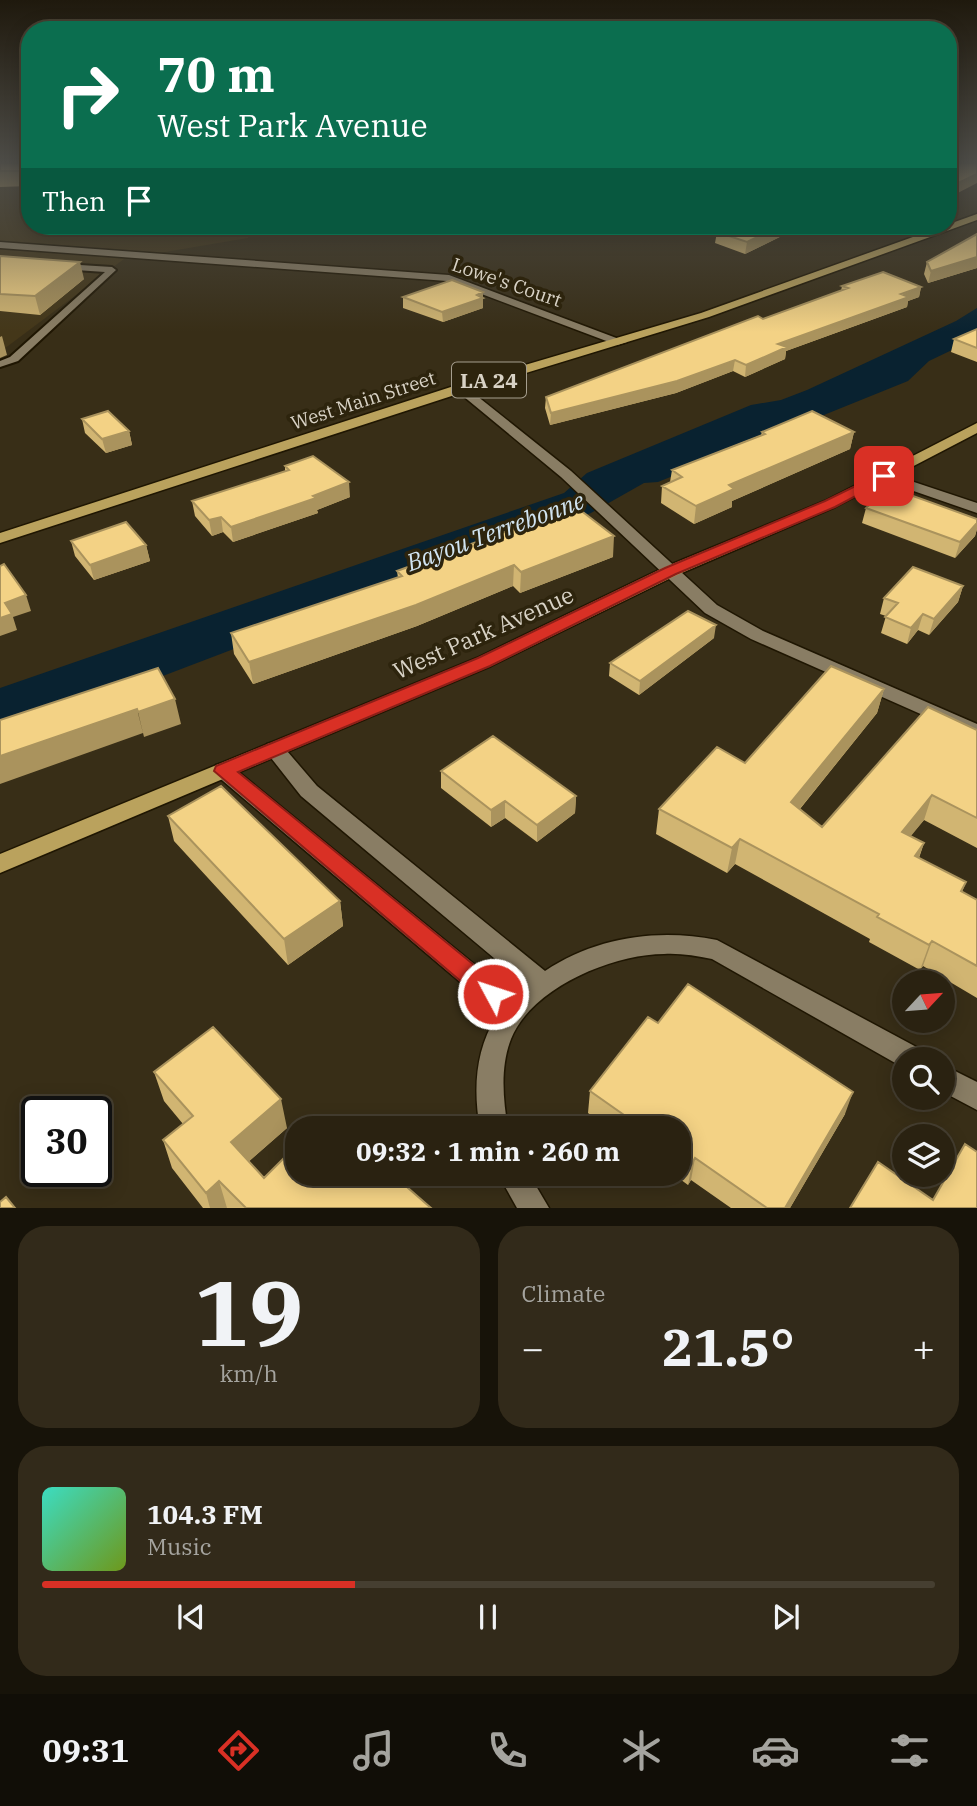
<!DOCTYPE html>
<html lang="en">
<head>
<meta charset="utf-8">
<style>
  body { margin:0; font-family:"IBM Plex Serif",serif; background:#322a1a; color:#f1f3f6; height:100vh; display:flex; flex-direction:column; font-size:26px; white-space:nowrap }
  * { box-sizing:border-box; margin:0 }
  p { font-size:23px; color:#a5a49f }
  .icon { flex:none; width:38px; height:38px; fill:none; stroke:currentColor; stroke-width:2; stroke-linecap:round; stroke-linejoin:round }
  .map { position:relative; height:1208px; overflow:hidden }
  .drawer { display:flex; flex-direction:column; gap:18px; padding:18px; background:#171309; flex:1 }
  .drawer>* { flex:none }
  .banner { position:absolute; left:21px; top:21px; width:936px; height:214px; border-radius:28px; box-shadow:0 4px 18px #0003,0 0 0 2px #463f31; background:#0b6e4f; color:#fff; overflow:hidden }
  .needle { width:46px; rotate:64deg }
  .tools { position:absolute; left:892px; top:970px; display:grid; gap:14px }
  .tools a { display:grid; place-items:center; width:63px; height:63px; border-radius:50%; background:#2a2211; box-shadow:0 4px 18px #0003,0 0 0 2px #463f31; font-size:35px }
  .speed { position:absolute; left:21px; top:1096px; display:flex; gap:14px; font-size:35px; font-weight:700; text-align:center }
  .speed>* { display:grid; place-content:center; width:91px; height:91px; border-radius:50%; background:#2a2211; box-shadow:0 4px 18px #0003,0 0 0 2px #463f31; line-height:1 }
  .speed .limit { border:4px solid #111; border-radius:10px; background:#fff; color:#111 }
  .pin { position:absolute; display:grid; place-items:center; width:60px; height:60px; color:#fff; margin:-30px; border-radius:14px; box-shadow:0 4px 10px #0006 }
  .me { position:absolute; width:77px; margin:-38px; rotate:310deg; stroke-linejoin:round; filter:drop-shadow(0 0 5px #0008) }
  .turn { display:flex; align-items:center; gap:24px; height:147px; padding:0 21px; font-size:32px }
  .turn .icon { width:91px; height:91px; stroke-width:2.5 }
  .turn b { display:block; font-size:49px; line-height:60px }
  .then { display:flex; align-items:center; height:66px; padding:0 21px; background:#0003; gap:14px; font-size:26px }
  .big { font-size:52px; font-weight:800; line-height:1.1 }
  .drawer .tile { flex:1; display:flex; flex-direction:column; justify-content:center; gap:10px; min-width:0; padding:0 24px; border-radius:28px; background:#322a1a }
  .drawer .dial { align-items:center; gap:0 }
  .dial b { font-size:91px; line-height:1 }
  .song { display:flex; align-items:center; gap:21px }
  .cover { width:84px; height:84px; border-radius:10px; background:linear-gradient(135deg,hsl(170 70% 55%),hsl(80 70% 35%)) }
  .played { height:7px; border-radius:4px; background:linear-gradient(90deg,#d93025 35%,#463f31 35%) }
  .keys { display:flex; justify-content:space-around; direction:ltr }
  .heat { display:flex; justify-content:space-between; align-items:center; font-size:38px; direction:ltr }
  .drawer .tiles { flex:1; display:grid; gap:18px; grid-template-columns:1fr 1fr }
  .tile:last-child { grid-column:span 2 }
  .trip { position:absolute; left:285px; top:1116px; width:406px; height:70px; border-radius:28px; background:#2a2211; box-shadow:0 4px 18px #0003,0 0 0 2px #463f31; font-weight:800; line-height:70px; text-align:center }
  .tab-bar { display:flex; height:112px; justify-content:space-around; align-items:center; background:#110e07; color:#a5a49f }
  .tab-bar .icon { width:49px; height:49px }
  .tab-bar .current { color:#d93025 }
  .tab-bar b { font-size:32px; color:#f1f3f6 }
  .map>svg:first-child { display:block }
  .built { fill:#443719 }
  .water { fill:#092230 }
  .lines { fill:none; stroke-linecap:round; stroke-linejoin:round }
  .lane-casing { stroke:#1f1602; stroke-width:4 }
  .street-casing { stroke:#1f1602; stroke-width:3 }
  .primary-casing { stroke:#1f1602; stroke-width:3 }
  .lane { fill:#897d64; fill-rule:evenodd }
  .street { fill:#897d64; fill-rule:evenodd }
  .primary { fill:#baa25d; fill-rule:evenodd }
  .wall { fill:#d1b572 }
  .shaded-wall { fill:#aa935d }
  .building { fill:#f3d285; stroke:#aa935d; stroke-width:2 }
  .route { fill:#d93025; stroke:#8d1f18; stroke-width:2 }
  .labels { text-anchor:middle; dominant-baseline:central; stroke-width:7; stroke-linejoin:round; paint-order:stroke }
  .far-street-label { font-size:19px; fill:#d8d2c5; stroke:#2d240d }
  .shield { fill:#2d240d; stroke:#a59e8e; stroke-width:2 }
  .shield-label { font-size:21px; font-weight:bold; fill:#d8d2c5 }
  .street-label { font-size:23px; fill:#d8d2c5; stroke:#2d240d }
  .water-label { font-size:24px; font-style:italic; fill:#d1e4f1; stroke:#2d240d }
</style>
</head>
<body>
<div class="map">
<svg width="977" height="1208" viewBox="0 0 977 1208">
  <rect width="100%" height="100%" fill="#382e17"/>
  <path class="built" d="M0,163h30v63h222l-4,12 -124,21 -124,93z"/>
  <path class="water" d="M977,308v30l-48,23 -21,20 -250,101 -14,1 -53,30 -591,225v-50l564,-195 23,-20 164,-68 30,-5 26,-10 149,-69z"/>
  <g class="lines">
    <defs>
      <path id="lane" d="M64,264l48,3 4,3 -98,91 -18,6v-6l10,-4 95,-85 -44,-3 -1,-2z"/>
      <path id="street" d="M0,242l449,33 178,67 -10,3 -170,-64 -447,-33z
        M462,384l109,87 146,134 46,26 214,93v15l-226,-100 -46,-26 -144,-136 -104,-86v-6z
        M884,472l93,31v10l-98,-34 -2,-3z
        M274,742l7,2 36,42 228,185c51,-34 113,-43 172,-31l205,110 4,9h-21l-1,9 -192,-109c-16,-3 -32,-6 -48,-5 -51,0 -133,34 -153,85 -11,28 -8,60 -3,90h-28c-7,-40 -5,-80 18,-115l-282,-239 -3,-5 3,-5 7,-2 7,2 282,230 13,-11 -224,-188 -37,-47 3,-5z
        M943,1065l34,17v28l-34,-18z
        M498,1174h31l20,34h-32z"/>
      <path id="primary" d="M977,214v6l-268,97 -242,74 -467,152v-10l457,-148 244,-72z
        M977,423v10l-142,74 -158,68 -186,91 -491,207v-19l477,-196 188,-91 160,-66z"/>
    </defs>
    <use href="#lane" class="lane-casing"/>
    <use href="#street" class="street-casing"/>
    <use href="#primary" class="primary-casing"/>
    <use href="#lane" class="lane"/>
    <use href="#street" class="street"/>
    <use href="#primary" class="primary"/>
  </g>
  <path class="wall" d="M0,163h30v23l-30,1z
    M948,163h29l-27,34h-2z
    M802,226l-57,28 -30,-11 2,-11z
    M977,234v34l-49,15 -4,-9 3,-12z
    M0,256l84,23 -44,36 -40,-4z
    M842,286l79,1 -2,10 -11,4 -1,6 -121,44 -1,8 -40,18 -12,-6 -57,22 -126,32 -5,-17 1,-11 295,-106z
    M483,292v16l-40,14 -40,-14v-11z
    M977,329v33l-26,-10 3,-13z
    M82,419l47,12 3,14 -26,8 -21,-20z
    M762,432h92l-4,17 -118,52v6l-38,17 -33,-21 1,-17 8,-4 2,-12 89,-35z
    M285,466l65,31 -33,13 1,3 -85,29 -10,-10 -11,4 -17,-20 -3,-15 93,-30z
    M866,508l111,11v10l-2,7 -20,22 -93,-35z
    M71,541l75,4 4,16 -56,19 -19,-24z
    M613,557l-93,36 -7,-7 -96,40 -164,58 -19,-30 -3,-21 167,-55 -1,-7z
    M963,586l-5,16 -29,33 -11,-5 -11,14 -26,-11 5,-17 -6,-2 4,-16z
    M714,638l-75,57 -30,-19 1,-13z
    M884,689l-7,24 -77,96 22,18 155,-97v118l-53,-28 -14,16 14,7 -5,15 47,24 -4,10 15,8v98l-54,-32 -3,4 -51,-28 1,-3 -135,-75 -8,9 -71,-39 3,-25z
    M441,771l135,25 -1,17 -38,29 -32,-24 -14,9 -50,-39z
    M168,816l172,85 3,25 -55,39 -114,-124z
    M658,1023l187,91 -55,94h-59l-40,-28 -3,5 -15,-11h6v-45h-69l-22,-16 2,-22z
    M154,1072l133,56 -39,34 16,16 167,30h-228l-31,-40 -9,-28 20,-16 -19,-23z"/>
  <path class="shaded-wall" d="M977,174v9l-27,14 2,-11z
    M780,226h22l-57,28 2,-12z
    M977,257v11l-49,15 3,-12z
    M80,262l4,17 -44,36 -5,-19z
    M921,287l-2,10 -11,4 -1,6 -121,44 -1,8 -40,18 1,-12 32,-21z
    M483,292v16l-40,14 -1,-10z
    M2,336l5,19 -7,3v-21z
    M735,360l-2,11 -57,22 -126,32 1,-12z
    M129,431l3,14 -26,8 -4,-14z
    M854,432l-4,17 -118,52v6l-38,17 2,-18 33,-21z
    M349,482l1,15 -33,13 1,3 -85,29 -2,-15z
    M221,517l2,15 -11,4 -3,-16z
    M977,523v6l-2,7 -20,22 5,-16z
    M614,536l-1,21 -93,36 1,-21z
    M146,545l4,16 -56,19 -4,-15z
    M514,565l-1,21 -96,40 -164,58 -4,-22z
    M963,586l-5,16 -29,33 5,-16z
    M26,595l5,16 -18,6 4,13 -17,6v-18l5,-15z
    M923,614l-5,16 -11,14 4,-16z
    M716,625l-2,13 -75,57 1,-14z
    M884,689l-7,24 -92,114 6,-25z
    M175,699l6,25 -37,13 -6,-25z
    M137,709l6,24 -143,51v-28z
    M932,795l-8,25 -30,37 8,-25z
    M576,796l-1,17 -38,29v-17z
    M505,801v17l-14,9v-17z
    M740,839l-5,25 -8,9 5,-25z
    M924,843l-9,25v-12z
    M340,901l3,25 -55,39 -4,-26z
    M932,941l-9,25 -3,4 9,-25z
    M853,1092l-8,22 -55,94h-5z
    M281,1099l6,29 -49,43 -7,-29z
    M695,1158l-4,22 -3,5 4,-22z
    M219,1181l8,27h-17l-4,-15z"/>
  <path class="building" d="M0,163h30v8h-30z
    M948,163h29v11l-25,12 -4,-1z
    M728,226h52l-33,16 -30,-10z
    M977,234v23l-46,14 -4,-9z
    M0,256l80,6 -45,34 -35,-2z
    M883,272l38,15 -20,7 8,3 -131,47 9,3 -41,18 -11,-5 -58,21 -126,32 -5,-16 212,-81 5,3 85,-31 -6,-2z
    M452,280l31,12 -6,3 6,3 -41,14 -39,-15z
    M977,329v19l-23,-9z
    M108,411l21,20 -27,8 -20,-20z
    M812,411l42,21 -125,53 5,4 -38,17 -34,-20 20,-9 -10,-7 93,-36 -3,-2z
    M313,456l36,26 -36,14 3,2 -85,29 -10,-10 -12,3 -17,-19 97,-31 -4,-4z
    M888,487l89,32v4l-17,19 -94,-34z
    M575,506l39,30 -93,36 -7,-7 -98,40 -167,57 -18,-29 171,-57 -5,-5z
    M126,522l20,23 -56,20 -19,-24z
    M4,564l22,31 -21,8 7,11 -12,4v-52z
    M913,567l50,19 -29,33 -11,-5 -12,14 -26,-11 13,-14 -14,-5z
    M688,611l28,14 -76,56 -30,-18z
    M831,666l53,23 -93,113 31,25 106,-120 49,23v88l-45,-23 -30,37 22,11 -9,13 51,26 -5,9 16,9v66l-45,-25 -3,4 -52,-28 2,-3 -139,-75 -8,9 -73,-39 58,-62 28,16z
    M158,668l17,31 -37,13 -1,-3 -137,47v-36z
    M493,736l83,60 -39,29 -32,-24 -14,9 -50,-39z
    M221,786l119,115 -56,38 -116,-123z
    M688,984l165,108 -68,116h-18l-72,-50 -3,5 -13,-9v-25h-35l-54,-38 58,-74 10,6z
    M213,1027l68,72 -50,43 33,36 34,-34v30h94l39,34h-185l-27,-27 -13,12 -43,-53 30,-24 -39,-44z
    M325,1116l15,13h-28z
    M965,1144l12,8v56h-127l28,-46 55,38z
    M6,1197l9,11h-15v-6z"/>
  <linearGradient id="sky" x2="0" y2="1"><stop stop-color="#1f190d"/><stop offset="0.49" stop-color="#4d4c47"/><stop offset="1" stop-color="#4d4c47" stop-opacity="0"/></linearGradient>
  <rect width="977" height="332" fill="url(#sky)"/>
  <path class="route" d="M884,472l4,1v6l-53,28 -159,67 -186,92 -252,106 263,215 3,7 -3,7 -8,3 -9,-3 -270,-230 2,-5 262,-108 187,-90 160,-67z"/>
  <g class="labels">
    <g class="far-street-label">
      <text transform="translate(507 282) rotate(19)">Lowe's Court</text>
      <text transform="translate(363 400) rotate(-18)">West Main Street</text>
    </g>
    <rect class="shield" x="452" y="362.5" width="74" height="35" rx="5"/>
    <g class="shield-label">
      <text x="489" y="380">LA 24</text>
    </g>
    <g class="street-label">
      <text transform="translate(483 632) rotate(-24)">West Park Avenue</text>
    </g>
    <g class="water-label">
      <text transform="translate(495 531) rotate(-20)">Bayou Terrebonne</text>
    </g>
  </g>
</svg>
<div class="tools">
<a><svg class="needle" viewBox="-14 -14 28 28"><path d="M0-13l5 13h-10z" fill="#e53935"/><path d="M0 13l5-13h-10z" fill="#a5a49f"/></svg></a>
<a><svg class="icon" aria-label="search" viewBox="0 0 24 24"><circle cx="10" cy="10" r="6"/><path d="M15 15l6 6"/></svg></a>
<a><svg class="icon" aria-label="layers" viewBox="0 0 24 24"><path d="M12 4l9 5-9 5-9-5zM3 14l9 5 9-5"/></svg></a>
</div>
<div class="speed"><div class="limit">30</div></div>
<div class="pin" style="left:884px;top:476px;background:#d93025"><svg class="icon" aria-label="arrive" viewBox="0 0 24 24"><path d="M6 21V4h12l-3 4 3 4H6"/></svg></div>
<svg class="me" style="left:493px;top:994px" viewBox="-20 -20 40 40"><circle r="17" fill="#d93025" stroke="#fff" stroke-width="3"/><path d="M0-11L8 9 0 5-8 9z" fill="#fff"/></svg>
<div class="trip">09:32 · 1 min · 260 m</div>
<div class="banner">
<div class="turn"><svg class="icon" aria-label="right" viewBox="0 0 24 24"><path d="M7 20v-9h11M14 6l5 5-5 5"/></svg><div><b>70 m</b>West Park Avenue</div></div>
<div class="then">Then<svg class="icon" aria-label="arrive" viewBox="0 0 24 24"><path d="M6 21V4h12l-3 4 3 4H6"/></svg></div>
</div>
</div>
<section class="drawer">
<div class="tiles">
<div class="tile dial"><b>19</b><p>km/h</p></div>
<div class="tile"><p>Climate</p>
<div class="heat"><a>−</a><b class="big">21.5°</b><a>+</a></div>
</div>
<div class="tile">
<div class="song"><i class="cover"></i><div><b>104.3 FM</b><p>Music</p></div></div>
<div class="played"></div>
<div class="keys"><svg class="icon" aria-label="previous" viewBox="0 0 24 24"><path d="M18 5L8 12l10 7zM5 5v14"/></svg><svg class="icon" aria-label="pause" viewBox="0 0 24 24"><path d="M8 5v14M16 5v14"/></svg><svg class="icon" aria-label="next" viewBox="0 0 24 24"><path d="M6 5l10 7-10 7zM19 5v14"/></svg></div>
</div>
</div>
</section>
<nav class="tab-bar">
<b>09:31</b>
<svg class="icon current" aria-label="directions" viewBox="0 0 24 24"><path d="M12 3l9 9-9 9-9-9zM9 14v-3h6M13 9l2 2-2 2"/></svg>
<svg class="icon" aria-label="music" viewBox="0 0 24 24"><path d="M9 18V5l10-2v13"/><circle cx="6" cy="18" r="3"/><circle cx="16" cy="16" r="3"/></svg>
<svg class="icon" aria-label="phone" viewBox="0 0 24 24"><path d="M5 4h4l2 5-3 2q2 4 5 5l2-3 5 2v4C11 20 4 13 5 4z"/></svg>
<svg class="icon" aria-label="climate" viewBox="0 0 24 24"><path d="M12 3v18M4 7l16 10M4 17L20 7"/></svg>
<svg class="icon" aria-label="car" viewBox="0 0 24 24"><path d="M5 17H2v-5l4-1 3-4h7l3 4 3 1v5h-3M9 17h6M6 11h13"/><circle cx="7" cy="17" r="2"/><circle cx="17" cy="17" r="2"/></svg>
<svg class="icon" aria-label="filters" viewBox="0 0 24 24"><path d="M4 7h16M4 17h16"/><circle cx="9" cy="7" r="2"/><circle cx="15" cy="17" r="2"/></svg>
</nav>
</body>
</html>
